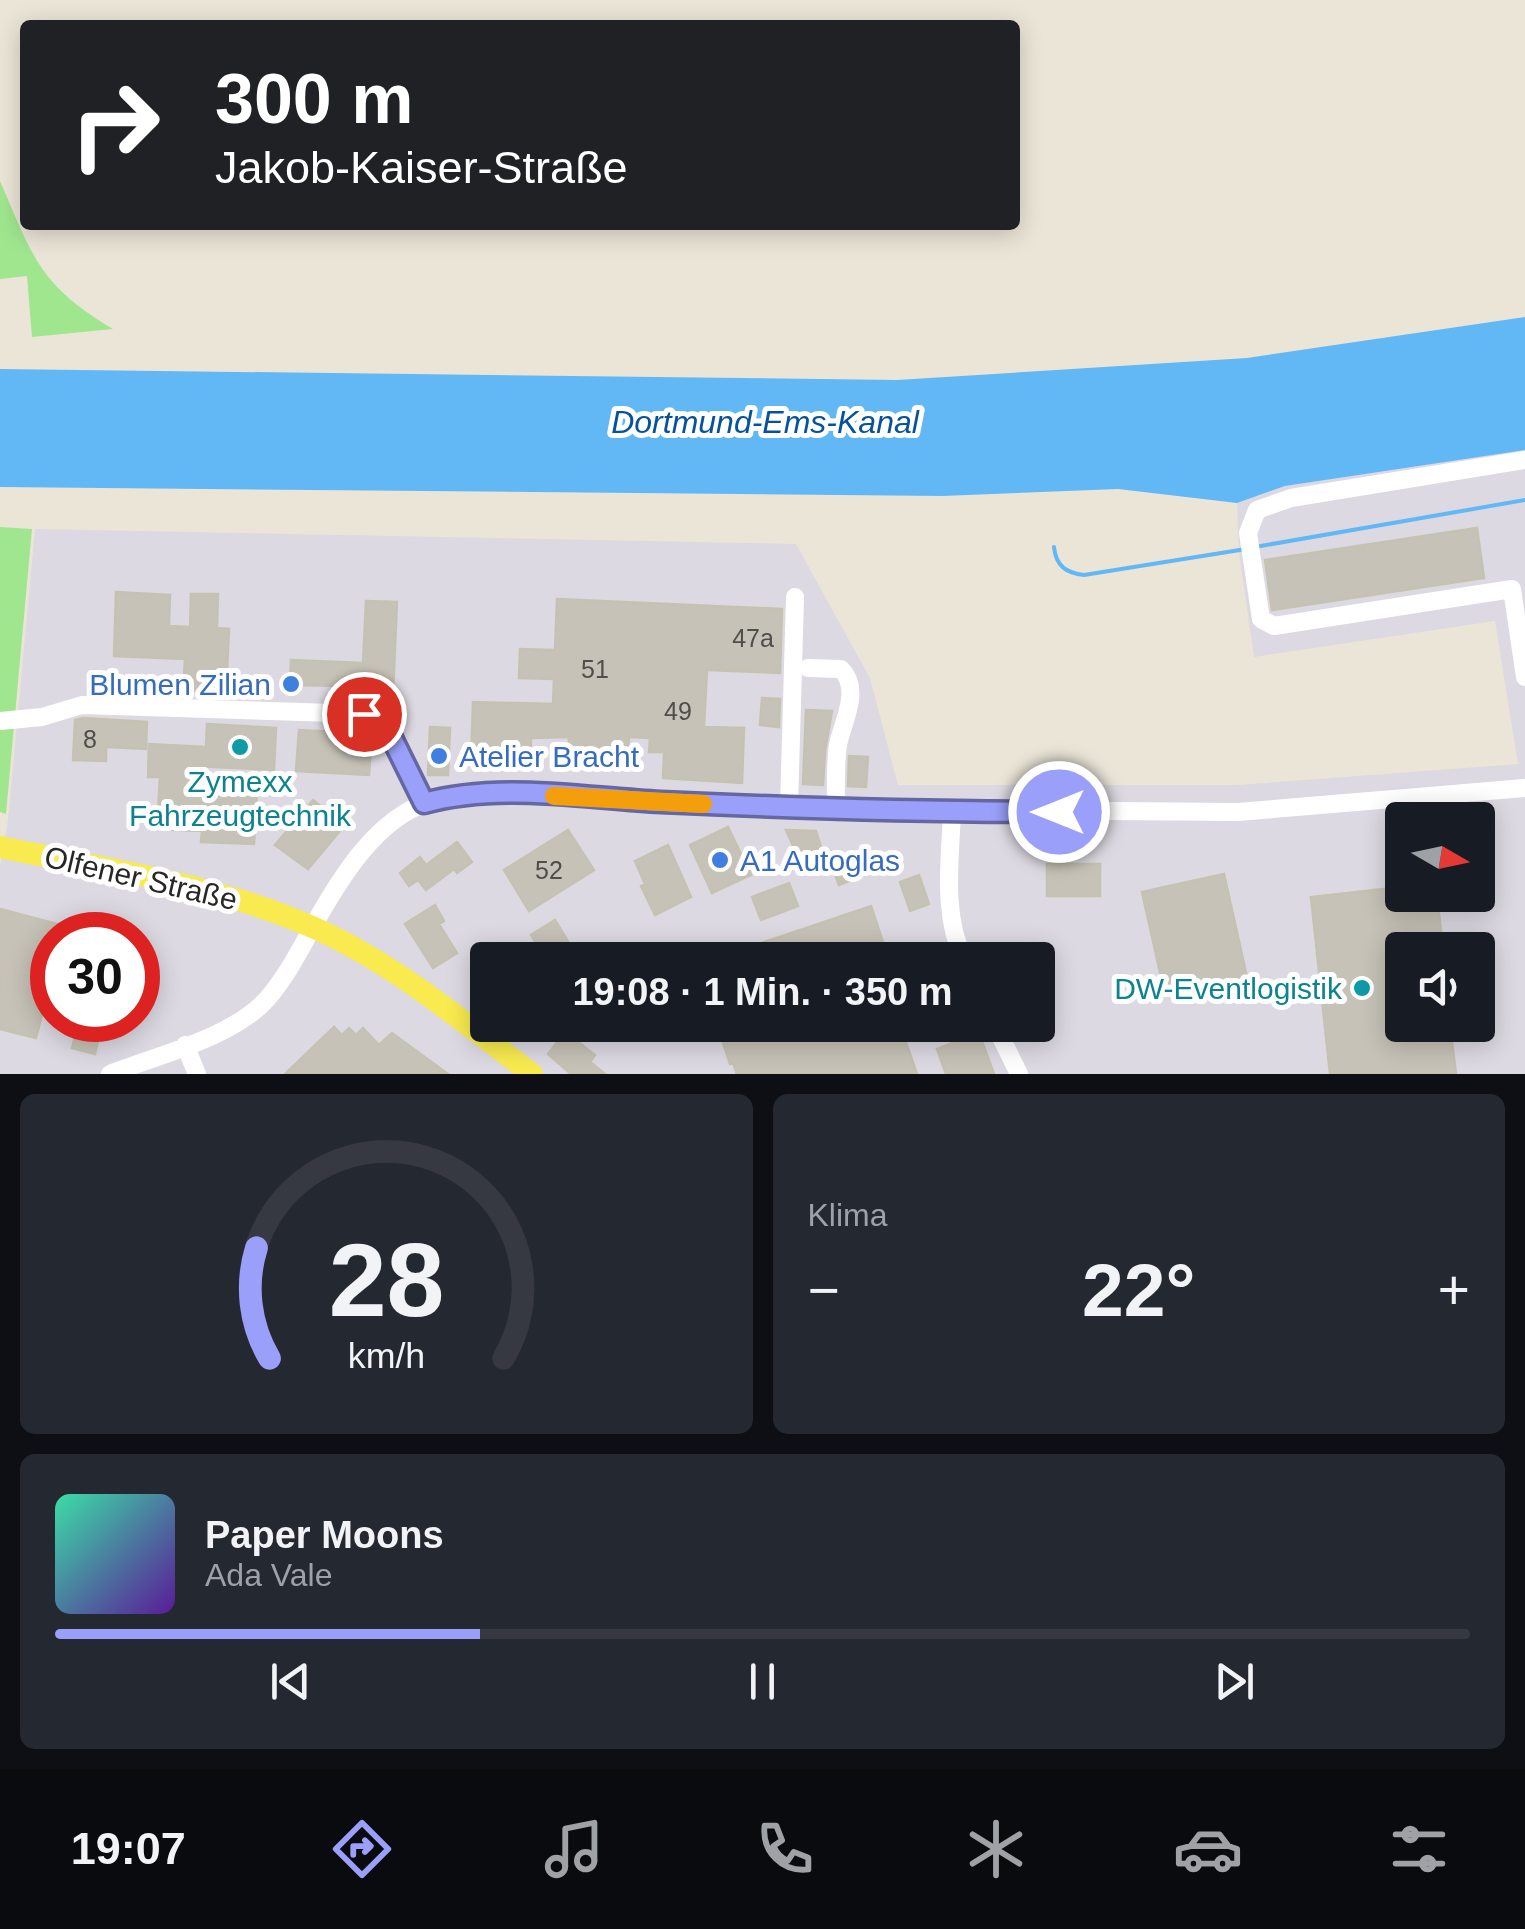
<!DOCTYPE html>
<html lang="de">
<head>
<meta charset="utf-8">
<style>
  body { margin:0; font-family:Helvetica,sans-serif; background:#242831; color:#f1f3f6; height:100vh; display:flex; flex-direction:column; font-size:38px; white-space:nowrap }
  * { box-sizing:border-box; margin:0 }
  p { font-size:32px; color:#9ea1a6 }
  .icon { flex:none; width:55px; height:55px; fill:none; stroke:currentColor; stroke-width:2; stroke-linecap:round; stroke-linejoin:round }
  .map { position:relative; height:1074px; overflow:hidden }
  .side { display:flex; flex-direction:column; gap:20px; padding:20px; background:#0d0f14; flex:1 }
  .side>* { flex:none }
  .top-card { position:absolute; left:20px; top:20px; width:1000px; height:210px; border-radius:10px; box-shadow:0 5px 25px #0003; background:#202124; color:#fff; overflow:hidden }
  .needle { width:65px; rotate:99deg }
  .fabs { position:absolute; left:1385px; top:802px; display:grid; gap:20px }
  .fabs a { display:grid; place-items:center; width:110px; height:110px; border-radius:10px; background:#171b24; box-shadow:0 5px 25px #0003; font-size:50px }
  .speed { position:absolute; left:30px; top:912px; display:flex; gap:20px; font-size:50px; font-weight:700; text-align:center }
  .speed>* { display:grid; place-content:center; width:130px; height:130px; border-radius:50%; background:#171b24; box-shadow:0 5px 25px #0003; line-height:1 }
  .speed .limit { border:15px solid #d22; background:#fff; color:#111 }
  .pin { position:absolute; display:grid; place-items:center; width:85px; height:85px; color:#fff; margin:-42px; border:5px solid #fff; border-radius:50%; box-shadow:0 2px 10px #0007 }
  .me { position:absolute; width:110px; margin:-55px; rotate:270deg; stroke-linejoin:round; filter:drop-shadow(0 0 8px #0008) }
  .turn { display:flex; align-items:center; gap:35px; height:210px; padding:0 30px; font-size:45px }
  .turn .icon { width:130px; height:130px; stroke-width:2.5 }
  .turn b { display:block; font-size:70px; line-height:85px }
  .big { font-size:75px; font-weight:800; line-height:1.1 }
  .side .tile { flex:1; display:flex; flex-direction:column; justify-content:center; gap:15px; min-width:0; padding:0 35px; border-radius:15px; background:#242831 }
  .side .dial { align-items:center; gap:0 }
  .dial svg { height:260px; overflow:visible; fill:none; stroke:#363941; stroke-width:7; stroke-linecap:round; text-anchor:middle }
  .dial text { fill:#f1f3f6; stroke:none }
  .song { display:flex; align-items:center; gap:30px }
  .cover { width:120px; height:120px; border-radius:15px; background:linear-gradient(135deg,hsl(160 70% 55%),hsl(270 70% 35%)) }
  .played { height:10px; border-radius:5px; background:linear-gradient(90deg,#9a9ffa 30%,#363941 30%) }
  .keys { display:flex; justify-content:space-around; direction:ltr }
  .heat { display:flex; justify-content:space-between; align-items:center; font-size:55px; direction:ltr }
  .side .tiles { flex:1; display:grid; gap:20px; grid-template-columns:1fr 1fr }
  .tile:last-child { grid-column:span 2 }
  .trip { position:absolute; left:470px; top:942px; width:585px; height:100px; border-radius:10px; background:#171b24; box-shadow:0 5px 25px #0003; font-weight:800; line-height:100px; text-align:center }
  .dock { display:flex; height:160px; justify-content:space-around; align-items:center; background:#090b0e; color:#9ea1a6 }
  .dock .icon { width:70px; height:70px }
  .dock .active { color:#9a9ffa }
  .dock b { font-size:45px; color:#f1f3f6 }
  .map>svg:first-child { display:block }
  .industrial { fill:#ddd9e2; fill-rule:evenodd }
  .green { fill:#a0e68f }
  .water { fill:#62b8f5 }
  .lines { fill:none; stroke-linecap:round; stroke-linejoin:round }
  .stream { stroke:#62b8f5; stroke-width:4 }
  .building { fill:#c6c2b7; stroke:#c6c2b1; stroke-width:2.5 }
  .minor { stroke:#fff; stroke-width:18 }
  .major { stroke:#f8ea4f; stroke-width:22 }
  .route-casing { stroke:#6467a2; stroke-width:25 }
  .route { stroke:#9a9ffa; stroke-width:18 }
  .slow { stroke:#f59e0b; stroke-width:18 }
  .shop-dot { fill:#3f7fe0; stroke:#fff; stroke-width:4 }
  .culture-dot { fill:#0f9aa8; stroke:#fff; stroke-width:4 }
  .labels { text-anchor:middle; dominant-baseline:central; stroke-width:10; stroke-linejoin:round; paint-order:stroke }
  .number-label { font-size:25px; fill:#4f4e4b }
  .shop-label { font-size:30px; fill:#366cbe; stroke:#fff; text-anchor:start }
  .culture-label { font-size:30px; fill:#0d838f; stroke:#fff }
  .street-label { font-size:30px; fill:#272727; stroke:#fff }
  .water-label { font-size:32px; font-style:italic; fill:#06529c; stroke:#fff }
</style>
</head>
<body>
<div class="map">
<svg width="1525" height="1074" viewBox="0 0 1525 1074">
  <rect width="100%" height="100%" fill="#ebe5d7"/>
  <path class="industrial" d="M1525,448v626h-1525v-208l8,-46 27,-291 761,15 74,134 28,107h339l281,-21 -23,-143 -241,36 -15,-105 -2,-49 48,-17zM1402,820h76v75h-76zM52,935h86v85h-86zM1402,950h76v75h-76zM488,960h550v65h-550z"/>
  <path class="green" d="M0,181c33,76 39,104 113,148l-81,8 -5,-61 -27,3z
    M0,527l32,2 -26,285 -6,-2z"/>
  <path class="water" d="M1525,317v133l-240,36 -48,17 -119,-14 -176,7 -942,-9v-118l897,11 350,-22z"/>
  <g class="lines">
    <path class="stream" d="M1054,547c2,19 12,26 30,28l162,-26
      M1255,547l270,-47"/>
  </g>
  <path class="building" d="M1477,528l7,50 -212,32 -7,-50z
    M116,592l54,3 -1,31 21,1 1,-33h27l-1,34 12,1 -2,42h-10l-1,24 -10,-10 -6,6 -17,-1 2,-31 -71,-3z
    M557,599l225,10 -2,64 -73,-3 -3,57 40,1 -2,55 -79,-5 1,-26h-15l1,-14 -21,-1 -1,19 -60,-2 1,-17 -38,1 -1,28 -59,-2 2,-62 80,2 1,-25 -35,-1 1,-29 35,1z
    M366,601l31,1 -4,92 -31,-2 -14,-6 -58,-1 1,-25 72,3z
    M762,698l18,1 -1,28 -19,-2z
    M806,710l26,1 -7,40 -2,34 -20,-1z
    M83,718l64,4 -1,27 -40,-2v14l-33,-1 2,-40z
    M207,724l69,4 -2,42 -82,-4 -1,21 66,4 -3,53 -53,-2 1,-11 -45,-2 3,-52h-12l1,-33 57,3z
    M430,727l20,1 -2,47h-20z
    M299,730l73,4 -3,41 -73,-4z
    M849,756l19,1 -2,30 -18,-1z
    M313,800l32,25 -37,44 -33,-24z
    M728,827l23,48 -39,18 -22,-48z
    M568,830l26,40 -65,41 -25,-41z
    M786,830l30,1 5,16 26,12 11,-5 8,20 -27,11 -6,-16 -12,-6 -17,7z
    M457,842l15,20 -15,11 -3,-4 -28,21 -8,-10 -9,6 -9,-13 20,-16 6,8z
    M668,845l23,52 -36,18 -14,-29 4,-2 -10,-23z
    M1047,864h53v32h-53z
    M1224,874l23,103 -82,18 -23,-103z
    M919,875l10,29 -19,7 -10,-29z
    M789,883l9,23 -37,14 -9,-23z
    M1402,887v8h35l6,55h-41v75h48l6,49h-126l-19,-177z
    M435,905l9,16 -5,3 18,29 -24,15 -28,-44z
    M871,906l18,54h-172v-2z
    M0,909l84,22v4h-32v40l-16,63 -36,-9z
    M555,920l24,40h-33l-15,-25z
    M79,1020h24l-8,34 -23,-6z
    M717,1025h183l17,49h-180l-4,-11 -3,1z
    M334,1027l8,8 7,-7 7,7 7,-7 16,17 13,-12 56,41h-163z
    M565,1032l30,23 -5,7 15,12h-34l-23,-20z
    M979,1033l15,41h-48l-9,-25z"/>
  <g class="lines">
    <path class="minor" d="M1525,460l-234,38 -34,12 -9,23 13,86 13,7 238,-37 13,88
      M808,668l33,1c21,21 1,54 -3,76 -3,20 -2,44 -2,64
      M0,721l42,-4 40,-12 282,9 22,12 6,9 32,68
      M789,807l6,-210
      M952,812c-2,50 -10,102 12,148
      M995,1025l24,49
      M185,1045l12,29
      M110,1074c48,-19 122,-36 157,-75 20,-23 34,-51 49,-78 25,-44 61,-103 113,-119 24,-8 50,-9 75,-9l332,16 402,3 287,-24"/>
    <path class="major" d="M0,847c105,22 211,36 310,79 81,35 152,95 222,148"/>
  </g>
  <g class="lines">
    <defs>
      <path id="route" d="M364,714l22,12 38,77c75,-21 160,-5 237,-1 133,6 265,10 398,10"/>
    </defs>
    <use href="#route" class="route-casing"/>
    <use href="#route" class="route"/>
    <path class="slow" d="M554,796l149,8"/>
  </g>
  <g class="shop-dot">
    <circle cx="291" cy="684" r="10"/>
    <circle cx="439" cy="756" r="10"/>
    <circle cx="720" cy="860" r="10"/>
  </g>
  <g class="culture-dot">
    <circle cx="240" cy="747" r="10"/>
    <circle cx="1362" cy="988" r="10"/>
  </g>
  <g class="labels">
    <g class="number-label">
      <text x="753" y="638">47a</text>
      <text x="595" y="669">51</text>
      <text x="678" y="711">49</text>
      <text x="90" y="739">8</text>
      <text x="549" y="870">52</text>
    </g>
    <g class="shop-label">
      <text x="271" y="684" text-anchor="end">Blumen Zilian</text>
      <text x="459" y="756">Atelier Bracht</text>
      <text x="740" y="860">A1 Autoglas</text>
    </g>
    <g class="culture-label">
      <text x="240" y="781">Zymexx<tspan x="240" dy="34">Fahrzeugtechnik</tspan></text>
      <text x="1342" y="988" text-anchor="end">DW-Eventlogistik</text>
    </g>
    <g class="street-label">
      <text transform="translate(141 878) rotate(13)">Olfener Straße</text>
    </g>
    <g class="water-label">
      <text x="765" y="422">Dortmund-Ems-Kanal</text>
    </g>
  </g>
</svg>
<div class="fabs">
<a><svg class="needle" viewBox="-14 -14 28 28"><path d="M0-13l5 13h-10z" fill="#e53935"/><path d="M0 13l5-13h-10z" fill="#9ea1a6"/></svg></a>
<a><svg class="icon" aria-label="sound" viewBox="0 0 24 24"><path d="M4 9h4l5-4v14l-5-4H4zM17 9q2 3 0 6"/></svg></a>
</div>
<div class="speed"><div class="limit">30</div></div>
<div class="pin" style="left:364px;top:714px;background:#d93025"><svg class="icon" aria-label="arrive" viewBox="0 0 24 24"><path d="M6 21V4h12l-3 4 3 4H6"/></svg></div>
<svg class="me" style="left:1059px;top:812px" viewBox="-20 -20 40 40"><circle r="17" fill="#9a9ffa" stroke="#fff" stroke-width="3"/><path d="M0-11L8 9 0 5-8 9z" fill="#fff"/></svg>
<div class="trip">19:08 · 1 Min. · 350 m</div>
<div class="top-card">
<div class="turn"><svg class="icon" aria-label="right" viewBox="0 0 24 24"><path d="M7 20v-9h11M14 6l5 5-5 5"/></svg><div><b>300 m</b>Jakob-Kaiser-Straße</div></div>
</div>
</div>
<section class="side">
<div class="tiles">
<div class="tile dial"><svg viewBox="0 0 100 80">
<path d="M14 69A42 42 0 1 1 86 69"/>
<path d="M14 69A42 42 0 0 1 10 35" stroke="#9a9ffa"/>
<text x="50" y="56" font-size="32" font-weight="700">28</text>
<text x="50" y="72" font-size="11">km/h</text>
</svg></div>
<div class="tile"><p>Klima</p>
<div class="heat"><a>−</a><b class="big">22°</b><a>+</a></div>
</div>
<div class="tile">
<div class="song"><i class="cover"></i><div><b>Paper Moons</b><p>Ada Vale</p></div></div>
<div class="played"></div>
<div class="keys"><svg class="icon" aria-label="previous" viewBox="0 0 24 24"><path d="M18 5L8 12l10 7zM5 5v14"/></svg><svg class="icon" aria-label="pause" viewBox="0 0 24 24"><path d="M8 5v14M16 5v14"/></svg><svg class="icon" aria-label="next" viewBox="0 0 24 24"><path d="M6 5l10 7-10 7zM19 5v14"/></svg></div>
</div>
</div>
</section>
<nav class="dock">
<b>19:07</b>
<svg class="icon active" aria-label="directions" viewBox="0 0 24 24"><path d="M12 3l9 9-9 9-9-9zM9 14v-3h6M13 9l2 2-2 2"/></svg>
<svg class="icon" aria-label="music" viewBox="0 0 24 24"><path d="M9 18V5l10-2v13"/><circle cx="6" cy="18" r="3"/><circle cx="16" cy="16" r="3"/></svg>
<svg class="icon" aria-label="phone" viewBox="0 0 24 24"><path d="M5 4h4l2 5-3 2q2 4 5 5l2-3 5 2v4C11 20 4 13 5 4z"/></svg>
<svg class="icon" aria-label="climate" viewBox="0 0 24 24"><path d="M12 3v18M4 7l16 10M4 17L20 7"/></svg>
<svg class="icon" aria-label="car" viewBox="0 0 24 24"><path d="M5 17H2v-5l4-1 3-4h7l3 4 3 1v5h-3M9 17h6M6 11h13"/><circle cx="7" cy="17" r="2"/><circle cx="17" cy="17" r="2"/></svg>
<svg class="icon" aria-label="filters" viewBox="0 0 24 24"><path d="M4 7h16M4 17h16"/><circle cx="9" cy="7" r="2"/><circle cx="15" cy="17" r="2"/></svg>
</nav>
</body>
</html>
